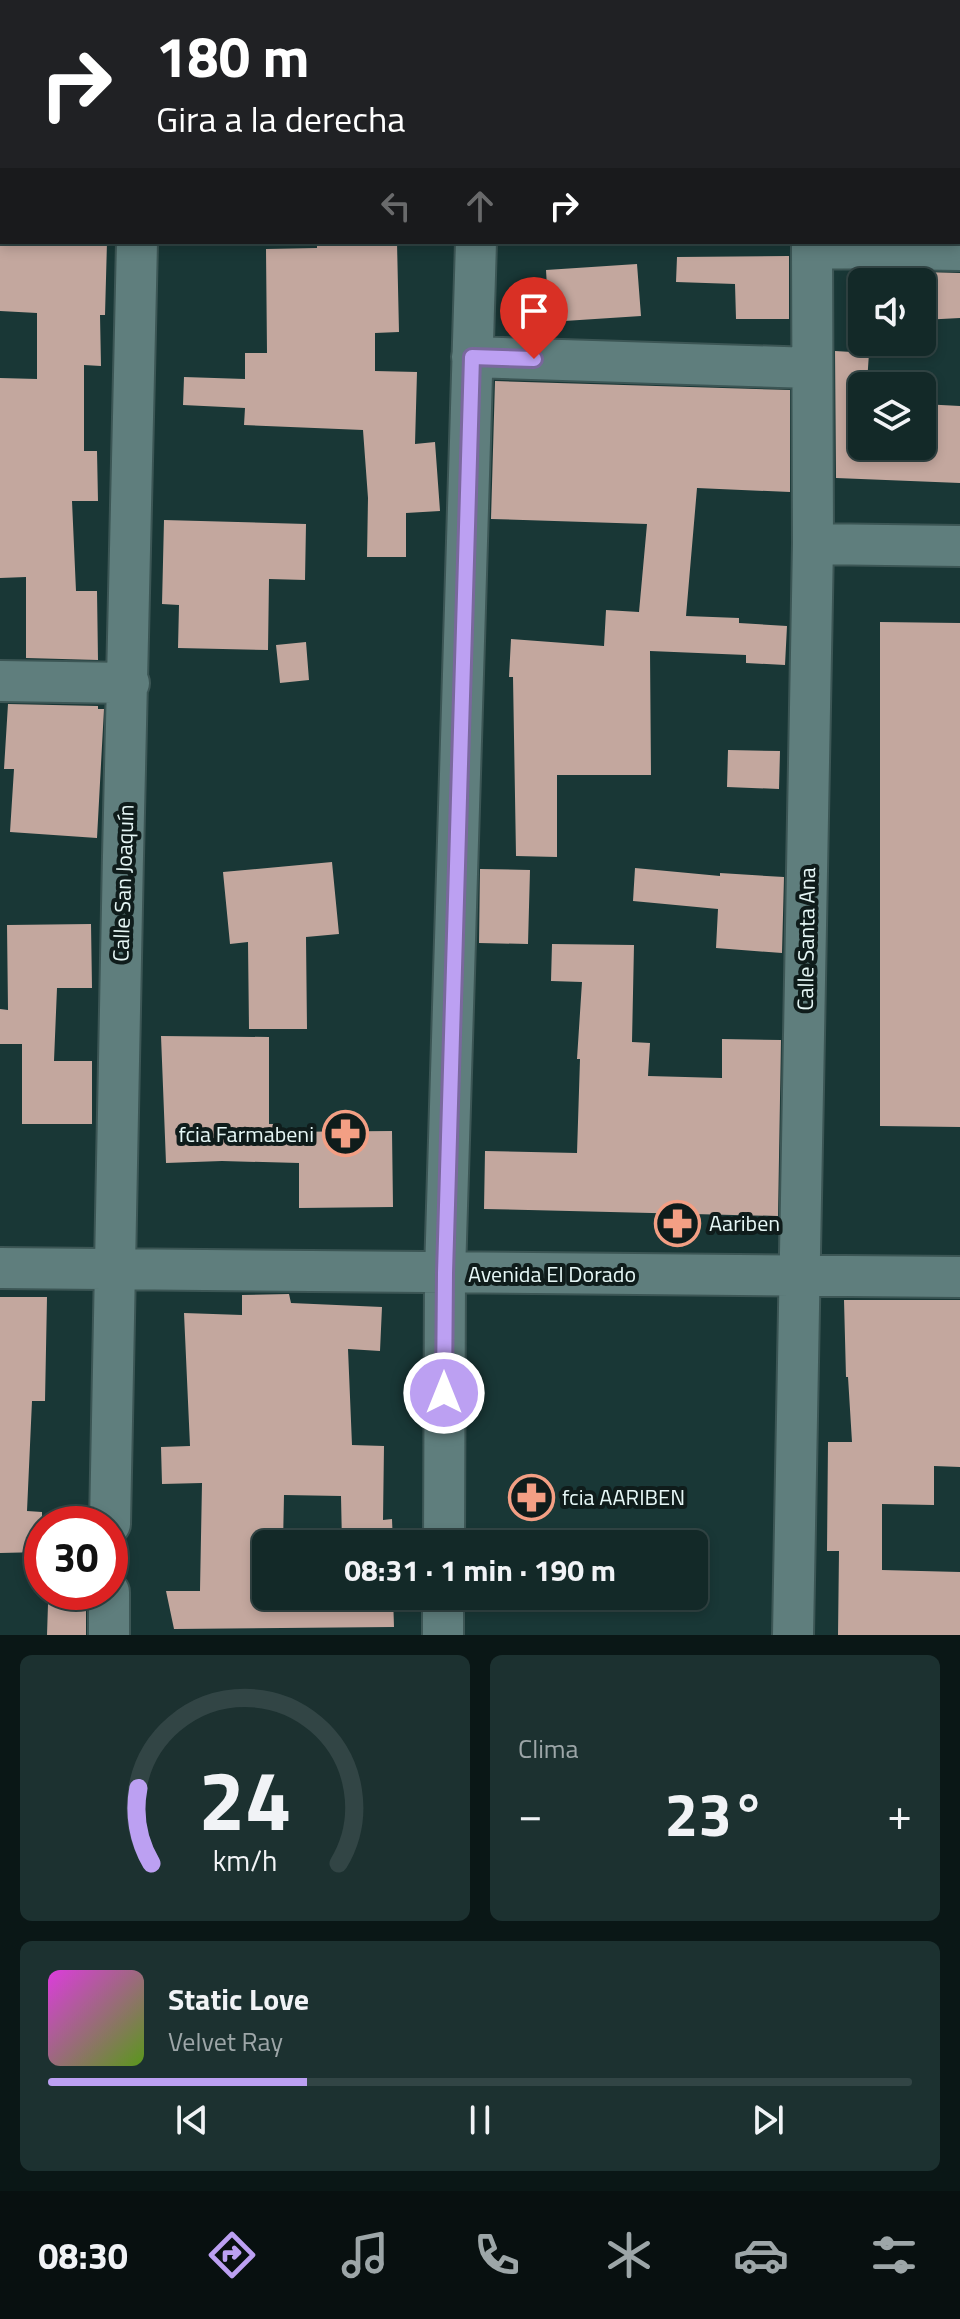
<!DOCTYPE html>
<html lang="es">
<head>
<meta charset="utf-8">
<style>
  body { margin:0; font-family:"Titillium Web",sans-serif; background:#1c3130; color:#f1f3f6; height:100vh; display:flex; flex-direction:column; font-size:30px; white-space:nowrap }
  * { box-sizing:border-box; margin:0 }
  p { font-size:26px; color:#9da6a8 }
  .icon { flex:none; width:44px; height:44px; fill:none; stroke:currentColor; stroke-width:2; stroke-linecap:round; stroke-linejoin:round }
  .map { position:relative; height:1635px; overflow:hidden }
  .details { display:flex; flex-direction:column; gap:20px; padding:20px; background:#0a1716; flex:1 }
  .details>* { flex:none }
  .guide { position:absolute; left:0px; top:0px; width:960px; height:244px; box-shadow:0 4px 12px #0003,0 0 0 2px #324545; background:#202124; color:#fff; overflow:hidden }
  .tools { position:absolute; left:848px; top:268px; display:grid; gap:16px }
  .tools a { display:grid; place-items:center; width:88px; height:88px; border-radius:12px; background:#132928; box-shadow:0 4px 12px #0003,0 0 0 2px #324545; font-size:40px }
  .speed { position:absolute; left:24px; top:1506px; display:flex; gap:16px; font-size:40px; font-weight:700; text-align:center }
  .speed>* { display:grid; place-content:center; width:104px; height:104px; border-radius:50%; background:#132928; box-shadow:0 4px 12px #0003,0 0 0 2px #324545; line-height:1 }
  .speed .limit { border:12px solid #d22; background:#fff; color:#111 }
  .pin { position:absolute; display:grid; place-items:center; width:68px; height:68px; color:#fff; margin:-82px -34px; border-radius:50% 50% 50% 0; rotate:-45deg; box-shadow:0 0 8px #0007 }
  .pin .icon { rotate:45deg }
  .me { position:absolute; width:88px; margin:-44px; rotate:0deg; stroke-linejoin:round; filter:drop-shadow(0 0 6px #0008) }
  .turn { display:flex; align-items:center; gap:28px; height:168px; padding:0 24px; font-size:36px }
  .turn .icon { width:104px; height:104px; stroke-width:2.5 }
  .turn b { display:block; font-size:56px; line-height:68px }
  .lanes { display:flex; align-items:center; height:76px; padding:0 24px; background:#0003; justify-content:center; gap:40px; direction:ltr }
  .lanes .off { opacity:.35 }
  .big { font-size:60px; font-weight:700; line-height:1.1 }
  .details .widget { flex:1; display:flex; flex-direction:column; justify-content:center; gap:12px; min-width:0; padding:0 28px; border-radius:12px; background:#1c3130 }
  .details .dial { align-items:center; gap:0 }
  .dial svg { height:208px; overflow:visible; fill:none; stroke:#324545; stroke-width:7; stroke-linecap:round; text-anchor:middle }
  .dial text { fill:#f1f3f6; stroke:none }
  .song { display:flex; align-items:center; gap:24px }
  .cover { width:96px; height:96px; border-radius:12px; background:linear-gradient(135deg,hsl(300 70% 55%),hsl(90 70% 35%)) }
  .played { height:8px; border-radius:4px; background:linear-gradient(90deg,#bca0f2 30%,#324545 30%) }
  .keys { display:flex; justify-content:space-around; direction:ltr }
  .heat { display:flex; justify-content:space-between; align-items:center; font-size:44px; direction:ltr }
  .details .tiles { flex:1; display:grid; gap:20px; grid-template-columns:1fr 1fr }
  .widget:last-child { grid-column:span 2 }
  .trip { position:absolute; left:252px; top:1530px; width:456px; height:80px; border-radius:12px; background:#132928; box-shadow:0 4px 12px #0003,0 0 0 2px #324545; font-weight:700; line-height:80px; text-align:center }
  .tab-bar { display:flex; height:128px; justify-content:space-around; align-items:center; background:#081010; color:#9da6a8 }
  .tab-bar .icon { width:56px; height:56px }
  .tab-bar .current { color:#bca0f2 }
  .tab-bar b { font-size:36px; color:#f1f3f6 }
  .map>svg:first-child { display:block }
  .building { fill:#c3a79e }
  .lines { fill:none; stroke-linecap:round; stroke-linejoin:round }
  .minor-casing { stroke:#3c5655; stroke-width:44 }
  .minor { stroke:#5f7e7d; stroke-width:40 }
  .route-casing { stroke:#7a689d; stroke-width:20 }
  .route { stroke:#bca0f2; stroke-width:14 }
  .labels { text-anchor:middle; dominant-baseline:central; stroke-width:8; stroke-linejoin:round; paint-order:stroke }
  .street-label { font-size:22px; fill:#e6f7f6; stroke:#0f1c1b }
  .poi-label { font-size:22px; fill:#e6f7f6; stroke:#0f1c1b; text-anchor:start }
</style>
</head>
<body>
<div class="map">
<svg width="960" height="1635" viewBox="0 0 960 1635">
  <rect width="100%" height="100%" fill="#193736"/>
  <path class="building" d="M0,242h107l-2,73h-5l1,51 -17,-1v86h13l1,50h-26l4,90h21l1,69 -72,-2v-81l-26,1v-200l37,1v-66l-37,-2z
    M317,242h80l2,90 -24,1v38l42,1 -2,72 20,-2 5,69 -34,2v44h-39l1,-59 -5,-68 -119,-5 1,-17 -62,-3 1,-28 61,2v-26h22l-1,-104 51,-1z
    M789,256v63h-53l-1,-35 -59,-2 1,-25z
    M637,264l4,52 -92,6 -3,-52z
    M922,272l38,1v45l-38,2z
    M835,351l34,2 -2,30h-5v63h60v-42l38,2v77l-124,-5z
    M495,381l295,9v102l-93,-4 -11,128 53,2v5l48,3 -2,39 -39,-2v-8l-96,-4 1,124h-94v82l-41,-1 -3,-179h-4l2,-38 93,7 2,-36 33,2 8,-88 -156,-5z
    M164,520l142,4 -1,56 -36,-1 -1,71 -90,-2 1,-43 -17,-1z
    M880,622l80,1v504l-80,-1z
    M306,642l3,38 -29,3 -4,-38z
    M8,704l90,2v3h6l-7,129 -87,-6 4,-63h-10z
    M728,750l52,1 -1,38 -52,-2z
    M332,862l7,72 -33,3 1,92h-58l-1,-87 -18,2 -7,-72z
    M635,868l85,8v-3l64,4 -2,76 -66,-5 2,-39 -85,-8z
    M480,869l50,1 -2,74 -49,-1z
    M91,924l1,64h-35l-3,73h38v63h-70v-80h-22v-35l8,1 -1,-85z
    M552,944l82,1 -2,97 18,1 -2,33 74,2v-39l59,1 -3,176 -294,-7 1,-58 92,2 3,-94h-3l5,-77 -31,-1z
    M161,1036l108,1v87h4v8l119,-1 1,76 -94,1v-45l-77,-2 -56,2z
    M289,1294l2,9 91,4 -2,44 -32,-2 4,96 32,1 -1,74 9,-1 1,25h-51l-1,-48 -57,-1 -1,49h-17v52h127l1,31 -220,2 -8,-38h34l2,-108 -40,1 -1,-37 29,-1 -6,-133 58,2v-20z
    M0,1297h47l-2,104h-13l-5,110 15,1v40l-42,1z
    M844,1300h116v167l-26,-1v39l-52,-1v66l78,2v63h-122l1,-84h-12l1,-109h24l-4,-65h-2z
    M48,1604l38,2v29h-39z"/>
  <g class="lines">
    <defs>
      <path id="minor" d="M812,0v2
        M142,2v-2
        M483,2v-2
        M0,98h2
        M812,248l148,2
        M472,357l340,11
        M813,544l147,2
        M0,681l129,2
        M0,1268l960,9
        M110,1524c5,-427 19,-855 27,-1282
        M444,1544l1,-271 31,-1031
        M109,1635v-43
        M443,1635v-39
        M793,1635l20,-1091 -1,-302"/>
    </defs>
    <use href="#minor" class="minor-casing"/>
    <use href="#minor" class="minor"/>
  </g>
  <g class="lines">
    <defs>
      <path id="route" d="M444,1393l1,-120 27,-916 62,2"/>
    </defs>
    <use href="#route" class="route-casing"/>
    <use href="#route" class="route"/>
  </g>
  <defs>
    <symbol id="pharmacy-ring" viewBox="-11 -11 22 22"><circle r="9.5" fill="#0f1c1b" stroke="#f39f84" stroke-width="1.5"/><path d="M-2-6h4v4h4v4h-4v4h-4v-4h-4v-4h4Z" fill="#f39f84"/></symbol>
  </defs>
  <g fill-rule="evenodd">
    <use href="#pharmacy-ring" x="320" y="1108" width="51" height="51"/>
    <use href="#pharmacy-ring" x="652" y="1198" width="51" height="51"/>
    <use href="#pharmacy-ring" x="506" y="1472" width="51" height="51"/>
  </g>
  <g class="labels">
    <g class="street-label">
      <text transform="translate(123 883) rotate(-88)">Calle San Joaquín</text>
      <text transform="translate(806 939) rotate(-89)">Calle Santa Ana</text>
      <text x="552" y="1274">Avenida El Dorado</text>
    </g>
    <g class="poi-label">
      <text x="314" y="1134" text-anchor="end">fcia Farmabeni</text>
      <text x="709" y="1223">Aariben</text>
      <text x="562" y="1497">fcia AARIBEN</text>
    </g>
  </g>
</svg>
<div class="tools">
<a><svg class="icon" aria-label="sound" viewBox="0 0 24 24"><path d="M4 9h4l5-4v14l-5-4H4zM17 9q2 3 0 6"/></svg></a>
<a><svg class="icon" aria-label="layers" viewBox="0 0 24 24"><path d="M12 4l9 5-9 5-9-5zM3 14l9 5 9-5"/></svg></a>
</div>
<div class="speed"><div class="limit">30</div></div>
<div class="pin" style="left:534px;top:359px;background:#d93025"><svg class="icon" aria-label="arrive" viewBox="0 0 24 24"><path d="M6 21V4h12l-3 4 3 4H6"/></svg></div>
<svg class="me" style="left:444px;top:1393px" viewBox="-20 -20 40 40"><circle r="17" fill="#bca0f2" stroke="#fff" stroke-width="3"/><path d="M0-11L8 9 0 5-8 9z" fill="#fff"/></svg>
<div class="trip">08:31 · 1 min · 190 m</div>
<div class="guide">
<div class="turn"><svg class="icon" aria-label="right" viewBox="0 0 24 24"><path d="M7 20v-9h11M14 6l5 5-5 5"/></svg><div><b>180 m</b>Gira a la derecha</div></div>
<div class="lanes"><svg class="icon off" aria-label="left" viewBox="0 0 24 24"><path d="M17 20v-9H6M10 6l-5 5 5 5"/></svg><svg class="icon off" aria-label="ahead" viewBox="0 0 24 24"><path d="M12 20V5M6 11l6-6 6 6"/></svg><svg class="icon" aria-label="right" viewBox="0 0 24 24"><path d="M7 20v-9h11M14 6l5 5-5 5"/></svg></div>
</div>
</div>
<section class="details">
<div class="tiles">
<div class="widget dial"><svg viewBox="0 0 100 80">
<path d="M14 69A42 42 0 1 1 86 69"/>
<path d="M14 69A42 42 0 0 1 9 40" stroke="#bca0f2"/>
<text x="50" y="56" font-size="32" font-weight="700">24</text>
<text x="50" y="72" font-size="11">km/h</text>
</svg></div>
<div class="widget"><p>Clima</p>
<div class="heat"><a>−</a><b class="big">23°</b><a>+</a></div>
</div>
<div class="widget">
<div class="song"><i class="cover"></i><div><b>Static Love</b><p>Velvet Ray</p></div></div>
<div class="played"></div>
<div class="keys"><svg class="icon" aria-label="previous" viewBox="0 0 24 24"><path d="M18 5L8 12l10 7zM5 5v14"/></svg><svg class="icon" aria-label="pause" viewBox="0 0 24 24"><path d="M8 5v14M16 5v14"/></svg><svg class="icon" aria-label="next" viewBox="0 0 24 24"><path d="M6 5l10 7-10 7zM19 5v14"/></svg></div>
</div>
</div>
</section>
<nav class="tab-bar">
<b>08:30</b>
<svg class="icon current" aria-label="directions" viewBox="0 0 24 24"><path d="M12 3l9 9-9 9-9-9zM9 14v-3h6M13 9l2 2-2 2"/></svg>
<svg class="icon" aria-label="music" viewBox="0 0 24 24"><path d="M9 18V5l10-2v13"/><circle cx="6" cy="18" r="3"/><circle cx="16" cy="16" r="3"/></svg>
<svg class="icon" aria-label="phone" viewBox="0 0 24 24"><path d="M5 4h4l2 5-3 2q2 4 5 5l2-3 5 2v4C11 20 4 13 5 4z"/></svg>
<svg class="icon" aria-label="climate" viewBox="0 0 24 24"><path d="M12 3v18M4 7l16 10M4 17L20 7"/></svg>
<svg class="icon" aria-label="car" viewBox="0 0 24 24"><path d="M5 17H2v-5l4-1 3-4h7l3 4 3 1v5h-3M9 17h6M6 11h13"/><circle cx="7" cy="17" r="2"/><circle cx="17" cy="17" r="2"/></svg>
<svg class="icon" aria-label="filters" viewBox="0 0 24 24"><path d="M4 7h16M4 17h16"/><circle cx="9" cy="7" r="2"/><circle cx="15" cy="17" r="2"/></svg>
</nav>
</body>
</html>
